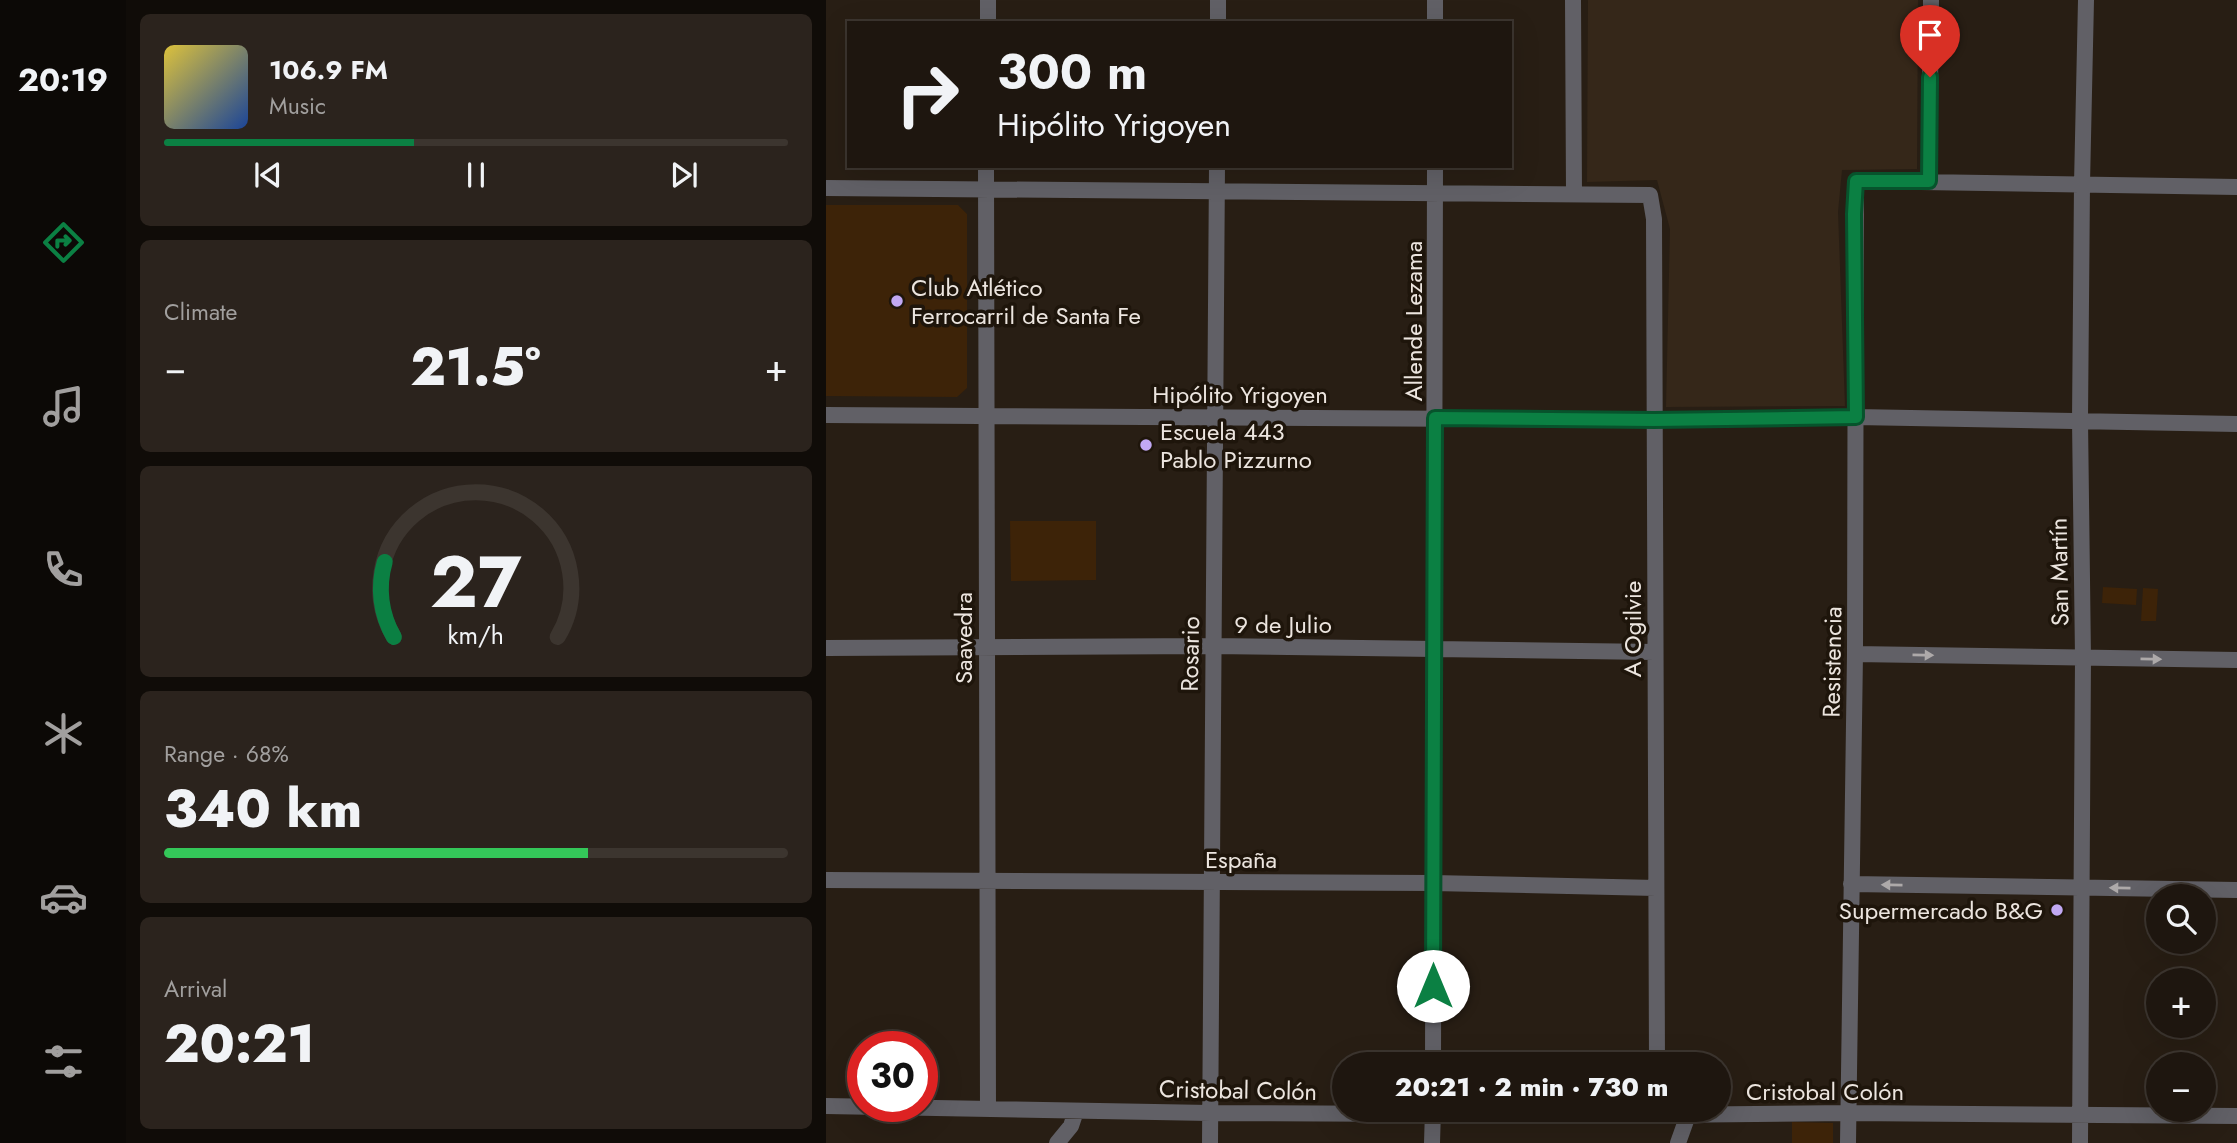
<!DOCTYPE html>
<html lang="en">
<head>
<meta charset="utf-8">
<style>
  body { margin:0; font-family:Jost,sans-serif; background:#2b231d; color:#f1f3f6; height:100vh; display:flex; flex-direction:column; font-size:26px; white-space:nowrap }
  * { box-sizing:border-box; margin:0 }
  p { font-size:23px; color:#a19f9e }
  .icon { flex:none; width:38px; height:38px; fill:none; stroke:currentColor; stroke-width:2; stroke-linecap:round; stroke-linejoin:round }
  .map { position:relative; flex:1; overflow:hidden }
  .drawer { display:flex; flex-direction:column; gap:14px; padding:14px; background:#100c08; width:700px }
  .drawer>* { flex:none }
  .hud { position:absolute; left:21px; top:21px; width:665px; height:147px; border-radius:0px; box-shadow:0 7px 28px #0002,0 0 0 2px #3c352f; background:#1e160f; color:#f1f3f6; overflow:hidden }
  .controls { position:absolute; left:1320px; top:884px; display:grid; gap:14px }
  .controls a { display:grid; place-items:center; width:70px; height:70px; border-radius:50%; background:#1e160f; box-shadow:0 7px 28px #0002,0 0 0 2px #3c352f; font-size:35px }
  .speed { position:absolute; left:21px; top:1031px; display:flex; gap:14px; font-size:35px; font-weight:700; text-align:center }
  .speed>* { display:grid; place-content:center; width:91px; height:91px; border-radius:50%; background:#1e160f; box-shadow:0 7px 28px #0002,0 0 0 2px #3c352f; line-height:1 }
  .speed .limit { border:10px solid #d22; background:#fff; color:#111 }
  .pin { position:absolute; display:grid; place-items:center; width:60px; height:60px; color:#fff; margin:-72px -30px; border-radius:50% 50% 50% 0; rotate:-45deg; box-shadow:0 0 7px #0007 }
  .pin .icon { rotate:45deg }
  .me { position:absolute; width:77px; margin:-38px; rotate:0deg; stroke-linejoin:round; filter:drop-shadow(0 0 5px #0008) }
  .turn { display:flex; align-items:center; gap:24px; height:147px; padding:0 35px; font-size:32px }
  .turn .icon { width:91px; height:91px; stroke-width:2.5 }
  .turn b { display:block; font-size:49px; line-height:60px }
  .big { font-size:52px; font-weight:800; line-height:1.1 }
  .drawer .tile { flex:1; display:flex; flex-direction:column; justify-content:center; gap:10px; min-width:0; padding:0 24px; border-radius:10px; background:#2b231d }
  .drawer .dial { align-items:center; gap:0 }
  .dial svg { height:182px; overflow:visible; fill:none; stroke:#3c352f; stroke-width:7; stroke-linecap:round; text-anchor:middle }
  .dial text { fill:#f1f3f6; stroke:none }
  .song { display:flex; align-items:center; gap:21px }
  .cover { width:84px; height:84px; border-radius:10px; background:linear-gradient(135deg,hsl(50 70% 55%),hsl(220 70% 35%)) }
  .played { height:7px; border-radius:4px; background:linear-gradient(90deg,#0b8043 40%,#3c352f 40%) }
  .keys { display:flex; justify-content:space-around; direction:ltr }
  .heat { display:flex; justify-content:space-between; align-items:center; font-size:38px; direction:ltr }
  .charge { height:10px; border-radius:5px; background:linear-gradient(90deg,#34c759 68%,#3c352f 0) }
  .trip { position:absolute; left:506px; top:1052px; width:399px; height:70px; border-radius:35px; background:#1e160f; box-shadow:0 7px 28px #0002,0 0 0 2px #3c352f; font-weight:800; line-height:70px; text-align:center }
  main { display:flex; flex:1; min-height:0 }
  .tab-bar { display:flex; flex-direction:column; width:126px; justify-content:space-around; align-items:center; background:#0c0906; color:#a19f9e }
  .tab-bar .icon { width:49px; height:49px }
  .tab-bar .on { color:#0b8043 }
  .tab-bar b { font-size:32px; color:#f1f3f6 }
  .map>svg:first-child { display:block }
  .built { fill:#352719 }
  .green { fill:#3d2308 }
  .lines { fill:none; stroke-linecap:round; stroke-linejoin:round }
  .minor { stroke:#616066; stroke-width:16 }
  .oneway { fill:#ada9a9 }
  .route-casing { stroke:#07532c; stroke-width:18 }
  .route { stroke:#0b8043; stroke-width:12 }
  .poi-dot { fill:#c1a8f3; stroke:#1e150b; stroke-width:2.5 }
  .labels { text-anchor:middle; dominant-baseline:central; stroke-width:7; stroke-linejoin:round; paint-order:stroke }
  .poi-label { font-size:24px; fill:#ece5df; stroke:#1e150b; text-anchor:start }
  .street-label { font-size:24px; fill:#ece5df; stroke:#1e150b }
</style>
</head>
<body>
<main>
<nav class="tab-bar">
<b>20:19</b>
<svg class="icon on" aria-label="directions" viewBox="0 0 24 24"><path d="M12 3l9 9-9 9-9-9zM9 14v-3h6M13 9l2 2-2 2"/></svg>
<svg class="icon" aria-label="music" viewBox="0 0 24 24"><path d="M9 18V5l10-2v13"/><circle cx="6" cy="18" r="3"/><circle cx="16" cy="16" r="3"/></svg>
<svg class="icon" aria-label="phone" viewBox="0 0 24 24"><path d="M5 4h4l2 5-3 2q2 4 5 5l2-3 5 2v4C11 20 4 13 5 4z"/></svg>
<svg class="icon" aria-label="climate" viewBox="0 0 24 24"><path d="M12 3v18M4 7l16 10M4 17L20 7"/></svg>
<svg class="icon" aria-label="car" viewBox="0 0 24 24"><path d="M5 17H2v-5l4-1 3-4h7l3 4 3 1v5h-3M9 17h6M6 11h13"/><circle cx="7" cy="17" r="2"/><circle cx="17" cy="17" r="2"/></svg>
<svg class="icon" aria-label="filters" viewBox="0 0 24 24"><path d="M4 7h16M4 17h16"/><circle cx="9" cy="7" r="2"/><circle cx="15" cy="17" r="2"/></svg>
</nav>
<section class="drawer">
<div class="tile">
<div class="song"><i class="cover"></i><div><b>106.9 FM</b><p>Music</p></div></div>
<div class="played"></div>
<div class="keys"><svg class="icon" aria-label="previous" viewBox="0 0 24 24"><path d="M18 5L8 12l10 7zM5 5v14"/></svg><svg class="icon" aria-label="pause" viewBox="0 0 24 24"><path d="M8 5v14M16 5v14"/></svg><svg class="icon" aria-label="next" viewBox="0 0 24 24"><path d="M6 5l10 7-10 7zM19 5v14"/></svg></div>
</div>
<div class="tile"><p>Climate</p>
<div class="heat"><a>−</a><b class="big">21.5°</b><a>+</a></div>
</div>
<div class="tile dial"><svg viewBox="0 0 100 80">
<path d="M14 69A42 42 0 1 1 86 69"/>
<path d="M14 69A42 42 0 0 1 10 36" stroke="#0b8043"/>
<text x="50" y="56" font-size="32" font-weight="700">27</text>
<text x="50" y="72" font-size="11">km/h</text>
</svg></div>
<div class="tile"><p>Range · 68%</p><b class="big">340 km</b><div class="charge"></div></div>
<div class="tile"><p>Arrival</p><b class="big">20:21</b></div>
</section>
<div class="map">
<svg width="1411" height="1143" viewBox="0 0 1411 1143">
  <rect width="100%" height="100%" fill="#281e14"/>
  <path class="built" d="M762,0h330l-1,169 -75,1 -4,42 7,194 -179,1 4,-178 -13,-49 -70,2z"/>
  <path class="green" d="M0,205h132l9,9v174l-10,9 -131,-1z
    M184,521h86v59l-85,1z
    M1277,587l34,2 -1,16 -34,-2z
    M1317,588l15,1 -2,32h-15z
    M966,1122l41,1v20h-41z"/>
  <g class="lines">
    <path class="minor" d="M609,0v23
      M747,0l1,194
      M162,23v-23
      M392,23v-23
      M160,166l2,943
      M1103,181l2,-181
      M0,188l824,7 4,24 3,845
      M0,415l828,5 202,-3 381,7
      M0,648l387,-2 442,6
      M1029,654l382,6
      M0,880l607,3 223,5
      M1025,884l386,6
      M607,1064l2,-898
      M0,1106l384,7 447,2 191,-2 389,3
      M231,1143l14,-17 5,-15
      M384,1143l7,-977
      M606,1143l1,-33
      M852,1143l10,-28
      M1022,1143l7,-489 1,-473 381,6
      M1254,1143l3,-485 -3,-238 2,-236 4,-184"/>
  </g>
  <defs><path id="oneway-solid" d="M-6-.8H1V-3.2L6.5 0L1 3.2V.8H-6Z" transform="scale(1.75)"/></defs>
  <g class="oneway">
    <use href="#oneway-solid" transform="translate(1097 655) rotate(1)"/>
    <use href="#oneway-solid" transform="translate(1325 659) rotate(1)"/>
    <use href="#oneway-solid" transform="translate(1066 885) rotate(-179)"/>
    <use href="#oneway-solid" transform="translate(1294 888) rotate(-179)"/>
  </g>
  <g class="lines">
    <defs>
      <path id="route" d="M607,986l2,-568 219,2 202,-3 -2,-203 2,-33h73l1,-104"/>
    </defs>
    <use href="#route" class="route-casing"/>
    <use href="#route" class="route"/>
  </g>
  <g class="poi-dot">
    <circle cx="71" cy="301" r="7"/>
    <circle cx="320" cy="445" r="7"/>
    <circle cx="1231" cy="910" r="7"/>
  </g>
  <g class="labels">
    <g class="poi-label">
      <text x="85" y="287">Club Atlético<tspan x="85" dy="28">Ferrocarril de Santa Fe</tspan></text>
      <text x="334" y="431">Escuela 443<tspan x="334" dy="28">Pablo Pizzurno</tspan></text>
      <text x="1217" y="910" text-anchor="end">Supermercado B&amp;G</text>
    </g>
    <g class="street-label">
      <text transform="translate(587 321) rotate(-90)">Allende Lezama</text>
      <text x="414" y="394">Hipólito Yrigoyen</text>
      <text transform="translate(1233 572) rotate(-91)">San Martín</text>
      <text x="457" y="624">9 de Julio</text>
      <text transform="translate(806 629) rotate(-90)">A Ogilvie</text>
      <text transform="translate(137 638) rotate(-90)">Saavedra</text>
      <text transform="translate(364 654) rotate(-89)">Rosario</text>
      <text transform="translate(1006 662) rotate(-89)">Resistencia</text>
      <text x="415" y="859">España</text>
      <text transform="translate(412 1090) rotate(1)">Cristobal Colón</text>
      <text x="999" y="1091">Cristobal Colón</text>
    </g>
  </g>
</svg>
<div class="controls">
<a><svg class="icon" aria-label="search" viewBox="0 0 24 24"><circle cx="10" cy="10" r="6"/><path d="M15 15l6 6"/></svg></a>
<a>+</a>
<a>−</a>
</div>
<div class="speed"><div class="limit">30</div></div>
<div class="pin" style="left:1104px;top:77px;background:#d93025"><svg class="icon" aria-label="arrive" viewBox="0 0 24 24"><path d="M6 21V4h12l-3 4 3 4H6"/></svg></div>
<svg class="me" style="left:607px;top:986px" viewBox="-20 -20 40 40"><circle r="19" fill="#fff"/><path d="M0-13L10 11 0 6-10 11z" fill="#0b8043"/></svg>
<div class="trip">20:21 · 2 min · 730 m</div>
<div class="hud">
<div class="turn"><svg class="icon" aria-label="right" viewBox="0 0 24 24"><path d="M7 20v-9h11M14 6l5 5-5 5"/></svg><div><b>300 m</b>Hipólito Yrigoyen</div></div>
</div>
</div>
</main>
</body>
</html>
